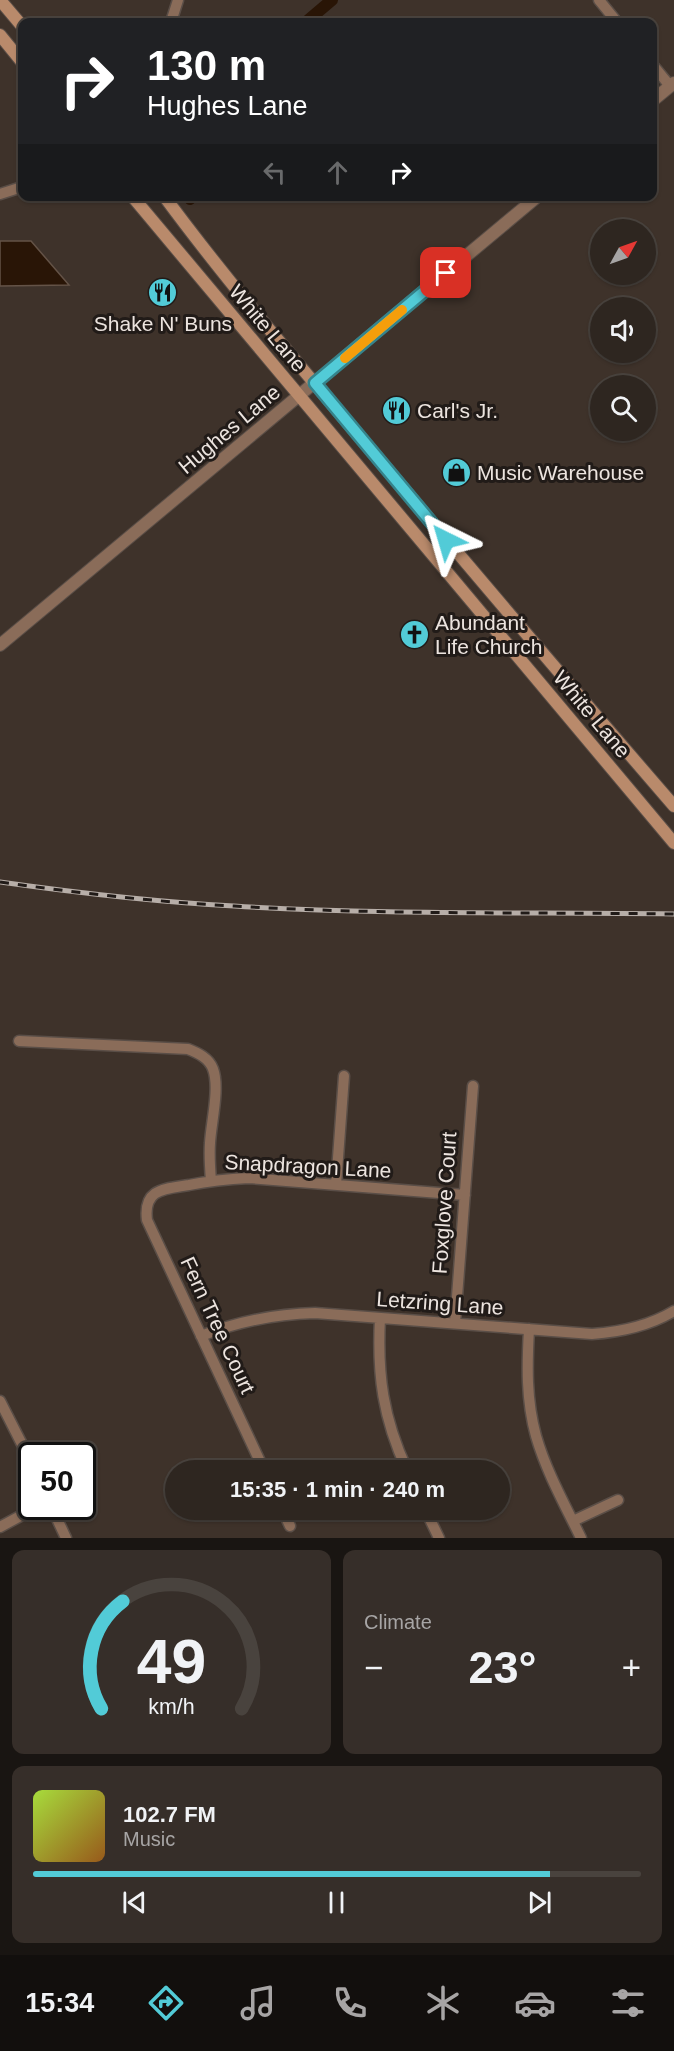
<!DOCTYPE html>
<html lang="en">
<head>
<meta charset="utf-8">
<style>
  body { margin:0; font-family:Arial,sans-serif; background:#362e29; color:#f1f3f6; height:100vh; display:flex; flex-direction:column; font-size:22px; white-space:nowrap }
  * { box-sizing:border-box; margin:0 }
  p { font-size:20px; color:#a7a5a5 }
  .icon { flex:none; width:33px; height:33px; fill:none; stroke:currentColor; stroke-width:2; stroke-linecap:round; stroke-linejoin:round }
  .map { position:relative; height:1538px; overflow:hidden }
  .drawer { display:flex; flex-direction:column; gap:12px; padding:12px; background:#191512; flex:1 }
  .drawer>* { flex:none }
  .top-card { position:absolute; left:18px; top:18px; width:639px; height:183px; border-radius:12px; box-shadow:0 2px 4px #0004,0 0 0 2px #49433e; background:#202124; color:#fff; overflow:hidden }
  .needle { width:39px; rotate:50deg }
  .controls { position:absolute; left:590px; top:219px; display:grid; gap:12px }
  .controls a { display:grid; place-items:center; width:66px; height:66px; border-radius:50%; background:#2e2620; box-shadow:0 2px 4px #0004,0 0 0 2px #49433e; font-size:30px }
  .speed { position:absolute; left:18px; top:1442px; display:flex; gap:12px; font-size:30px; font-weight:700; text-align:center }
  .speed>* { display:grid; place-content:center; width:78px; height:78px; border-radius:50%; background:#2e2620; box-shadow:0 2px 4px #0004,0 0 0 2px #49433e; line-height:1 }
  .speed .limit { border:3px solid #111; border-radius:9px; background:#fff; color:#111 }
  .pin { position:absolute; display:grid; place-items:center; width:51px; height:51px; color:#fff; margin:-26px; border-radius:12px; box-shadow:0 3px 9px #0006 }
  .me { position:absolute; width:66px; margin:-33px; rotate:320deg; stroke-linejoin:round; filter:drop-shadow(0 0 4px #0008) }
  .turn { display:flex; align-items:center; gap:21px; height:126px; padding:0 30px; font-size:27px }
  .turn .icon { width:78px; height:78px; stroke-width:2.5 }
  .turn b { display:block; font-size:42px; line-height:51px }
  .lanes { display:flex; align-items:center; height:57px; padding:0 30px; background:#0003; justify-content:center; gap:30px; direction:ltr }
  .lanes .off { opacity:.35 }
  .big { font-size:45px; font-weight:700; line-height:1.1 }
  .drawer .widget { flex:1; display:flex; flex-direction:column; justify-content:center; gap:9px; min-width:0; padding:0 21px; border-radius:12px; background:#362e29 }
  .drawer .dial { align-items:center; gap:0 }
  .dial svg { height:156px; overflow:visible; fill:none; stroke:#49433e; stroke-width:7; stroke-linecap:round; text-anchor:middle }
  .dial text { fill:#f1f3f6; stroke:none }
  .song { display:flex; align-items:center; gap:18px }
  .cover { width:72px; height:72px; border-radius:9px; background:linear-gradient(135deg,hsl(80 70% 55%),hsl(30 70% 35%)) }
  .played { height:6px; border-radius:3px; background:linear-gradient(90deg,#52cbd7 85%,#49433e 85%) }
  .keys { display:flex; justify-content:space-around; direction:ltr }
  .heat { display:flex; justify-content:space-between; align-items:center; font-size:33px; direction:ltr }
  .drawer .tiles { flex:1; display:grid; gap:12px; grid-template-columns:1fr 1fr }
  .widget:last-child { grid-column:span 2 }
  .trip { position:absolute; left:165px; top:1460px; width:345px; height:60px; border-radius:30px; background:#2e2620; box-shadow:0 2px 4px #0004,0 0 0 2px #49433e; font-weight:700; line-height:60px; text-align:center }
  .tab-bar { display:flex; height:96px; justify-content:space-around; align-items:center; background:#120f0d; color:#a7a5a5 }
  .tab-bar .icon { width:42px; height:42px }
  .tab-bar .current { color:#52cbd7 }
  .tab-bar b { font-size:27px; color:#f1f3f6 }
  .map>svg:first-child { display:block }
  .water { fill:#291506; stroke:#645347; stroke-width:1.5 }
  .lines { fill:none; stroke-linecap:round; stroke-linejoin:round }
  .canal { stroke:#291506; stroke-width:12 }
  .minor-casing { stroke:#5a4e47; stroke-width:13 }
  .tertiary-casing { stroke:#5a4e47; stroke-width:14 }
  .secondary-casing { stroke:#5a4e47; stroke-width:14 }
  .minor { stroke:#8a6c59; stroke-width:10 }
  .tertiary { stroke:#8a6c59; stroke-width:12 }
  .secondary { stroke:#b98a6b; stroke-width:12 }
  .rail-casing { stroke:#b7aea8; stroke-width:5 }
  .rail { stroke:#211b18; stroke-width:3; stroke-dasharray:9; stroke-linecap:butt }
  .route-casing { stroke:#35848c; stroke-width:15 }
  .route { stroke:#52cbd7; stroke-width:10 }
  .slow { stroke:#f59e0b; stroke-width:10 }
  .labels { text-anchor:middle; dominant-baseline:central; stroke-width:6; stroke-linejoin:round; paint-order:stroke }
  .poi-label { font-size:21px; fill:#ece4df; stroke:#211b18; text-anchor:start }
  .street-label { font-size:21px; fill:#ece4df; stroke:#211b18 }
</style>
</head>
<body>
<div class="map">
<svg width="674" height="1538" viewBox="0 0 674 1538">
  <rect width="100%" height="100%" fill="#3e322a"/>
  <path class="water" d="M0,241h31l38,44 -69,1z"/>
  <g class="lines">
    <path class="canal" d="M306,22l26,-22
      M190,199l2,-3"/>
    <defs>
      <path id="minor" d="M599,0l18,22
        M171,22l7,-22
        M652,64l18,22
        M0,194l22,-7
        M19,1041l169,8c10,4 21,9 25,20 7,19 -2,54 -3,74 -1,13 0,25 1,38
        M336,1185l8,-109
        M380,1318c-3,57 3,100 27,152
        M455,1323l18,-237
        M529,1329c-2,36 -3,71 7,107 10,35 29,69 45,102
        M201,1336c38,-15 74,-22 114,-23l277,21c29,-2 57,-8 82,-23
        M0,1401l32,63
        M264,1470l-117,-250c-4,-32 18,-31 42,-35 20,-4 39,-6 60,-7l216,17
        M51,1506l15,32
        M282,1509l8,17
        M425,1509l14,29
        M573,1521l45,-21
        M0,1527l39,-21"/>
      <path id="tertiary" d="M652,101l22,-18
        M0,645l538,-449"/>
      <path id="secondary" d="M0,0l22,26
        M0,35l22,27
        M132,196l542,647
        M164,196c65,88 136,170 207,254 100,119 201,238 303,356"/>
    </defs>
    <use href="#minor" class="minor-casing"/>
    <use href="#tertiary" class="tertiary-casing"/>
    <use href="#secondary" class="secondary-casing"/>
    <use href="#minor" class="minor"/>
    <use href="#tertiary" class="tertiary"/>
    <use href="#secondary" class="secondary"/>
    <defs>
      <path id="rail" d="M0,882c78,11 156,20 234,24 147,9 294,6 440,8"/>
    </defs>
    <use href="#rail" class="rail-casing"/>
    <use href="#rail" class="rail"/>
  </g>
  <g class="lines">
    <defs>
      <path id="route" d="M446,273l-131,110 131,157"/>
    </defs>
    <use href="#route" class="route-casing"/>
    <use href="#route" class="route"/>
    <path class="slow" d="M345,358l57,-48"/>
  </g>
  <defs>
    <symbol id="restaurant-disc" viewBox="-11 -11 22 22"><circle r="9.5" fill="#52cbd7" stroke="#211b18"/><path d="M-5-6h1v4h1v-4h1v4h1v-4h1v5L-1.5 .5V6h-2V.5L-5-1ZM5-6V6H3V1.5H1.5Q1.5-4 5-6Z" fill="#111"/></symbol>
    <symbol id="shop-disc" viewBox="-11 -11 22 22"><circle r="9.5" fill="#52cbd7" stroke="#211b18"/><path d="M-5-2.5h2.3a2.7 3.5 0 0 1 5.4 0H5L5.5 6h-11ZM-1.5-2.5h3a1.5 2.3 0 0 0-3 0Z" fill="#111"/></symbol>
    <symbol id="church-disc" viewBox="-11 -11 22 22"><circle r="9.5" fill="#52cbd7" stroke="#211b18"/><path d="M-1.2-6h2.4v3.5h3.3v2.4h-3.3V6h-2.4V-.1h-3.3v-2.4h3.3Z" fill="#111"/></symbol>
  </defs>
  <g fill-rule="evenodd">
    <use href="#restaurant-disc" x="146" y="276" width="33" height="33"/>
    <use href="#restaurant-disc" x="380" y="394" width="33" height="33"/>
    <use href="#shop-disc" x="440" y="456" width="33" height="33"/>
    <use href="#church-disc" x="398" y="618" width="33" height="33"/>
  </g>
  <g class="labels">
    <g class="poi-label">
      <text x="163" y="323" text-anchor="middle">Shake N' Buns</text>
      <text x="417" y="410">Carl's Jr.</text>
      <text x="477" y="472">Music Warehouse</text>
      <text x="435" y="622">Abundant<tspan x="435" dy="24">Life Church</tspan></text>
    </g>
    <g class="street-label">
      <text transform="translate(268 328) rotate(50)">White Lane</text>
      <text transform="translate(229 429) rotate(-40)">Hughes Lane</text>
      <text transform="translate(592 714) rotate(50)">White Lane</text>
      <text transform="translate(308 1166) rotate(3)">Snapdragon Lane</text>
      <text transform="translate(444 1203) rotate(-86)">Foxglove Court</text>
      <text transform="translate(440 1303) rotate(4)">Letzring Lane</text>
      <text transform="translate(218 1325) rotate(65)">Fern Tree Court</text>
    </g>
  </g>
</svg>
<div class="controls">
<a><svg class="needle" viewBox="-14 -14 28 28"><path d="M0-13l5 13h-10z" fill="#e53935"/><path d="M0 13l5-13h-10z" fill="#a7a5a5"/></svg></a>
<a><svg class="icon" aria-label="sound" viewBox="0 0 24 24"><path d="M4 9h4l5-4v14l-5-4H4zM17 9q2 3 0 6"/></svg></a>
<a><svg class="icon" aria-label="search" viewBox="0 0 24 24"><circle cx="10" cy="10" r="6"/><path d="M15 15l6 6"/></svg></a>
</div>
<div class="speed"><div class="limit">50</div></div>
<div class="pin" style="left:446px;top:273px;background:#d93025"><svg class="icon" aria-label="arrive" viewBox="0 0 24 24"><path d="M6 21V4h12l-3 4 3 4H6"/></svg></div>
<svg class="me" style="left:446px;top:540px" viewBox="-20 -20 40 40"><path d="M0-17L14 15 0 8-14 15z" fill="#52cbd7" stroke="#fff" stroke-width="4"/></svg>
<div class="trip">15:35 · 1 min · 240 m</div>
<div class="top-card">
<div class="turn"><svg class="icon" aria-label="right" viewBox="0 0 24 24"><path d="M7 20v-9h11M14 6l5 5-5 5"/></svg><div><b>130 m</b>Hughes Lane</div></div>
<div class="lanes"><svg class="icon off" aria-label="left" viewBox="0 0 24 24"><path d="M17 20v-9H6M10 6l-5 5 5 5"/></svg><svg class="icon off" aria-label="ahead" viewBox="0 0 24 24"><path d="M12 20V5M6 11l6-6 6 6"/></svg><svg class="icon" aria-label="right" viewBox="0 0 24 24"><path d="M7 20v-9h11M14 6l5 5-5 5"/></svg></div>
</div>
</div>
<section class="drawer">
<div class="tiles">
<div class="widget dial"><svg viewBox="0 0 100 80">
<path d="M14 69A42 42 0 1 1 86 69"/>
<path d="M14 69A42 42 0 0 1 25 14" stroke="#52cbd7"/>
<text x="50" y="56" font-size="32" font-weight="700">49</text>
<text x="50" y="72" font-size="11">km/h</text>
</svg></div>
<div class="widget"><p>Climate</p>
<div class="heat"><a>−</a><b class="big">23°</b><a>+</a></div>
</div>
<div class="widget">
<div class="song"><i class="cover"></i><div><b>102.7 FM</b><p>Music</p></div></div>
<div class="played"></div>
<div class="keys"><svg class="icon" aria-label="previous" viewBox="0 0 24 24"><path d="M18 5L8 12l10 7zM5 5v14"/></svg><svg class="icon" aria-label="pause" viewBox="0 0 24 24"><path d="M8 5v14M16 5v14"/></svg><svg class="icon" aria-label="next" viewBox="0 0 24 24"><path d="M6 5l10 7-10 7zM19 5v14"/></svg></div>
</div>
</div>
</section>
<nav class="tab-bar">
<b>15:34</b>
<svg class="icon current" aria-label="directions" viewBox="0 0 24 24"><path d="M12 3l9 9-9 9-9-9zM9 14v-3h6M13 9l2 2-2 2"/></svg>
<svg class="icon" aria-label="music" viewBox="0 0 24 24"><path d="M9 18V5l10-2v13"/><circle cx="6" cy="18" r="3"/><circle cx="16" cy="16" r="3"/></svg>
<svg class="icon" aria-label="phone" viewBox="0 0 24 24"><path d="M5 4h4l2 5-3 2q2 4 5 5l2-3 5 2v4C11 20 4 13 5 4z"/></svg>
<svg class="icon" aria-label="climate" viewBox="0 0 24 24"><path d="M12 3v18M4 7l16 10M4 17L20 7"/></svg>
<svg class="icon" aria-label="car" viewBox="0 0 24 24"><path d="M5 17H2v-5l4-1 3-4h7l3 4 3 1v5h-3M9 17h6M6 11h13"/><circle cx="7" cy="17" r="2"/><circle cx="17" cy="17" r="2"/></svg>
<svg class="icon" aria-label="filters" viewBox="0 0 24 24"><path d="M4 7h16M4 17h16"/><circle cx="9" cy="7" r="2"/><circle cx="15" cy="17" r="2"/></svg>
</nav>
</body>
</html>
